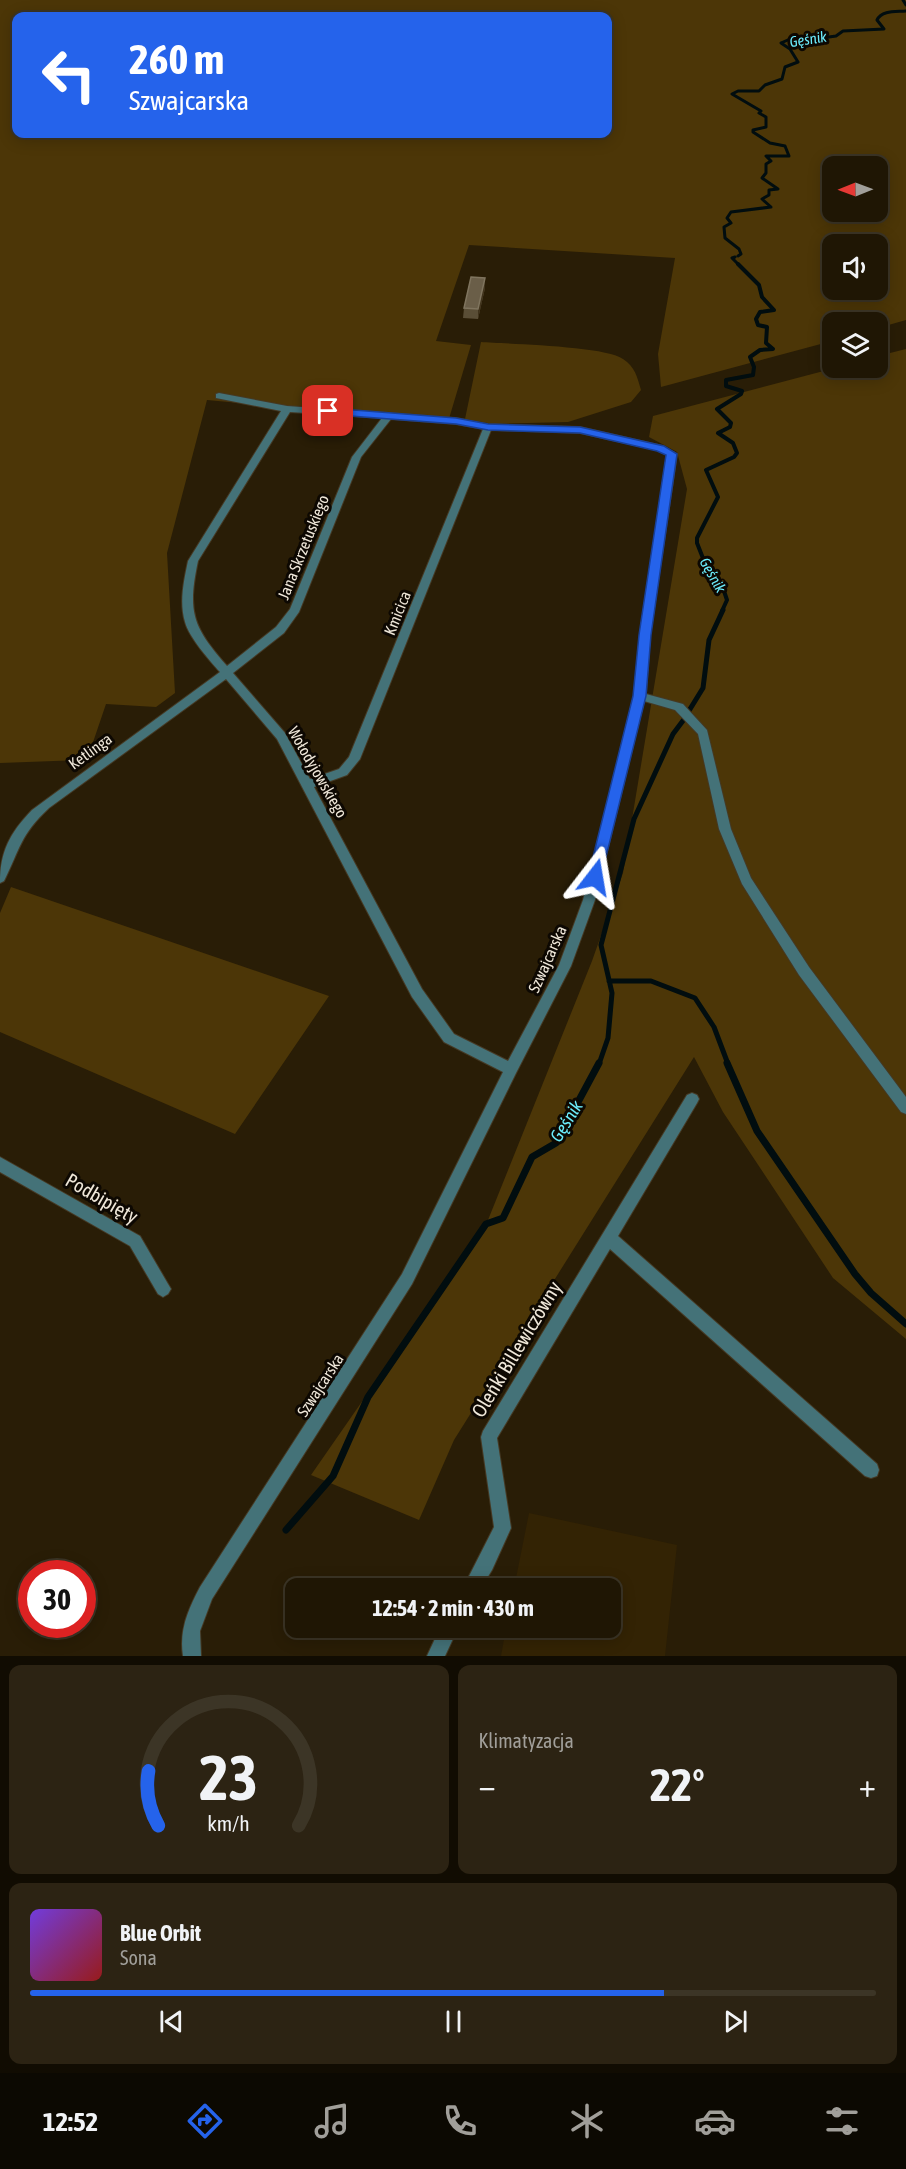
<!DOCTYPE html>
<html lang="pl">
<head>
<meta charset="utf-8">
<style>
  body { margin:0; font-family:"Asap Condensed",sans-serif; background:#2c2313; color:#f1f3f6; height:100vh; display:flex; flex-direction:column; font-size:22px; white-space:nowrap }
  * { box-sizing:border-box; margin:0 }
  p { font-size:20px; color:#a19f9a }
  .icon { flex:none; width:33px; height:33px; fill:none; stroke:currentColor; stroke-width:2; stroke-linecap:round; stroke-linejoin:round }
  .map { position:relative; height:1656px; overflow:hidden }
  .details { display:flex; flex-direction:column; gap:9px; padding:9px; background:#110c02; flex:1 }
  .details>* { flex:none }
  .banner { position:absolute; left:12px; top:12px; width:600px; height:126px; border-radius:12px; box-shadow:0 3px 15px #0003,0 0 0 2px #3c3526; background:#2563eb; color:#fff; overflow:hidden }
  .needle { width:39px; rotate:269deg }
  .fabs { position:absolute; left:822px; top:156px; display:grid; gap:12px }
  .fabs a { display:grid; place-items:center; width:66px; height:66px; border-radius:12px; background:#1f1604; box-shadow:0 3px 15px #0003,0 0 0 2px #3c3526; font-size:30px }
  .speed { position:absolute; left:18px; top:1560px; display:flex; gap:12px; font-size:30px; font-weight:700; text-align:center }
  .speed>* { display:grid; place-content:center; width:78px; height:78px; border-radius:50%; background:#1f1604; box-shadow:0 3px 15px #0003,0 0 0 2px #3c3526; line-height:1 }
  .speed .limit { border:9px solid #d22; background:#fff; color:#111 }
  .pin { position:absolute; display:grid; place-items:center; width:51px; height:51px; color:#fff; margin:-26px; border-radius:12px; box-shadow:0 3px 9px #0006 }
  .me { position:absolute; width:66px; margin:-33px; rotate:14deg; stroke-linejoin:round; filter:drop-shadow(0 0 4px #0008) }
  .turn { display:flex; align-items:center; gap:21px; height:126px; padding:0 18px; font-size:27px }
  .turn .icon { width:78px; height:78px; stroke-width:2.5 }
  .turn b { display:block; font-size:42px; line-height:51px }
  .big { font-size:45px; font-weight:700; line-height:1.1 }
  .details .tile { flex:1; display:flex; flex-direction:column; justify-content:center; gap:9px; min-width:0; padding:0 21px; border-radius:12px; background:#2c2313 }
  .details .dial { align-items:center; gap:0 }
  .dial svg { height:156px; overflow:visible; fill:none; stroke:#3c3526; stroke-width:7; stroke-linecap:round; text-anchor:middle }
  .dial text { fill:#f1f3f6; stroke:none }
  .song { display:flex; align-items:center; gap:18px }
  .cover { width:72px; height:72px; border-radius:9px; background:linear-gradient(135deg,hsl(260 70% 55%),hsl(0 70% 35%)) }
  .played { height:6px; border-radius:3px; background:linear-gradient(90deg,#2563eb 75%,#3c3526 75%) }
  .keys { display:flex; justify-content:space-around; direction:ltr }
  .heat { display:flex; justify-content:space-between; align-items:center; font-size:33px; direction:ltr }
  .details .tiles { flex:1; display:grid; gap:9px; grid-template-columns:1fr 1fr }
  .tile:last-child { grid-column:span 2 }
  .trip { position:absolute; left:285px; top:1578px; width:336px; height:60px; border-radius:12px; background:#1f1604; box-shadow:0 3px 15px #0003,0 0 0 2px #3c3526; font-weight:700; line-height:60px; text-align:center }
  .tab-bar { display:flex; height:96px; justify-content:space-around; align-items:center; background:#0c0902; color:#a19f9a }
  .tab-bar .icon { width:42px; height:42px }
  .tab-bar .on { color:#2563eb }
  .tab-bar b { font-size:27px; color:#f1f3f6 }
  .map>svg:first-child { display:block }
  .built { fill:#332304 }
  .green { fill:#4c3607; fill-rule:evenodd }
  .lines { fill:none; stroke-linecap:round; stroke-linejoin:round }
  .stream-far3 { stroke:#010d0f; stroke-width:3 }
  .stream-far2 { stroke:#010d0f; stroke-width:4 }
  .stream-far1 { stroke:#010d0f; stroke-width:5 }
  .stream { stroke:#010d0f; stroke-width:7 }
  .street-casing { stroke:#453924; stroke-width:2 }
  .street { fill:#447278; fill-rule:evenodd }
  .wall { fill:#5a4e36 }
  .shaded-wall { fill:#40331c }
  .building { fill:#6a5e48; stroke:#7f745e; stroke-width:1.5 }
  .route { fill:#2563eb; stroke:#184099; stroke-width:1.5 }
  .labels { text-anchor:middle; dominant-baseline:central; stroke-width:6; stroke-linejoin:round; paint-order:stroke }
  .far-water-label { font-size:15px; font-style:italic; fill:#6cecfc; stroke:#0d0802 }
  .street-label { font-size:16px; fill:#efe7d9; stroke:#0d0802 }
  .water-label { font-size:18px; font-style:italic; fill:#6cecfc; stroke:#0d0802 }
  .near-street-label { font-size:20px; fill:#efe7d9; stroke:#0d0802 }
</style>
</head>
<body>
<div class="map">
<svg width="906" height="1656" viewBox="0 0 906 1656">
  <rect width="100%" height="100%" fill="#291d06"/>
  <path class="built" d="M529,1513l148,32 -12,111h-164l5,-28h104v-40h-96z"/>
  <path class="green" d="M0,0h906v320l-28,8v-6h-46v19l-171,46 -3,-33 17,-96 -206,-13 -33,96 35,4 -23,77 -241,-22 -40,153 8,140 -19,14 -50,-3 -17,50 -8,6 -81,3zM16,16h592v118h-592zM832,166h46v46h-46zM832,244h46v46h-46z
    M481,342c27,2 125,4 142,17 12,8 14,17 18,31l-10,12 -63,20 -75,2 -28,-5z
    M906,349v990l-73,-61 -110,-166 -29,-55 -240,383 -35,80 -108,-45 177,-255 104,-259 31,-88 64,-384 -10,-37 -28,-15 4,-21 182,-48h43v-12z
    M11,887l318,109 -94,138 -235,-102v-119z"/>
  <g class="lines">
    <path class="stream-far3" d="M903,0l3,5
      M781,43l9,-4 18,1 28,-4 7,-5 41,-2 -7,-9c5,-10 19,-8 29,-9
      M738,256l3,-2 -2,-5 -14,-11 -1,-11 7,-4 -4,-5 4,-6 40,-5 -9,-8 7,-4v-5l9,-1 -16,-11 4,-5v-9l5,-3 -5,-5h23l-4,-10 -15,-3 -17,-11v-2l13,-3v-10l-7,-4 2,-2 -29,-17 6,-3h21l6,-6 17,-6 3,-12 13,-5 -8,-13 -9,-6
      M735,257l-3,1 7,7"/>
    <path class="stream-far2" d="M722,611l5,-11 -3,-9 -14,-15 -13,-33v-5l21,-41 -12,-27 28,-13 3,-4 -4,-10 -15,-10 12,-6 1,-4 -14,-14 24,-15 1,-3 -16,-5v-6l27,-5 1,-8 -4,-10 10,-7 13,-1 -7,-6 1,-16 -9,-2 -2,-6 4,-7 14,-2 -12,-13 -3,-12 -21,-21"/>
    <path class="stream-far1" d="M687,714l16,-26 6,-48 14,-30
      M609,981h42l44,17 19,29 14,37
      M599,1064l9,-26 4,-45 -11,-48 33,-126 39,-85 12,-16"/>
    <path class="stream" d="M727,1063l30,68 98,143 16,19 35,31
      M286,1530l47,-54 35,-79 118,-173 17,-6 29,-61 24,-14 43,-80"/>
    <defs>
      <path id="street" d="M219,393l68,13 169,12 32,6 92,3 83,19 14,8 -27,181 -4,59 37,10 24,26 24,99 20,49 58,89 97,130v17l-5,-2 -102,-137 -57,-91 -23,-55 -21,-95 -23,-24 -31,-9 -49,199 -24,66 -55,107 -104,211 -200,315 -12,32 1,25h-18c-4,-26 5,-46 17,-69l202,-313 101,-202 -59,-30 -32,-45 -135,-258 -51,-60 -177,129c-29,27 -29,41 -45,73l-4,2c0,-32 10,-50 32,-73l188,-138c-11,-12 -31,-35 -35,-50 -6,-20 -1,-42 3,-61l93,-150 -65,-13v-4zM290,412l92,6 -30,39 -62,152 -14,18 -49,39c-34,-39 -40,-53 -29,-105zM391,419l65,5 27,5 -134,328 -10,12 -29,10 -25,-46 -52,-60 51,-40 15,-21 62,-155zM491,430l89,3 77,17 10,5 -27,180 -6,61 -51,204 -24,65 -51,96 -54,-27 -32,-45 -108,-202 33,-12 13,-16z
        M692,1093l5,2 2,4 -2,4 -79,133 259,228 2,6 -2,6 -6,2 -6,-2 -255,-227 -113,189 14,90 -19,42 -11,18h-18l31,-61 -13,-90 2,-6 204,-336z
        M0,1157l140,79 28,48 3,5 -3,5 -5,3 -5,-3 -28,-48 -130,-74z
        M440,1628h18l-13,28h-18z"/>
    </defs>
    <use href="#street" class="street-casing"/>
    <use href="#street" class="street"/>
  </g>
  <path class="wall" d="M485,278v10l-7,31 -15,-1 1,-10z"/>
  <path class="shaded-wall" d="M485,278v10l-7,31v-10z"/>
  <path class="building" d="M471,277l14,1 -7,31 -14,-1z"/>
  <path class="route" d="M328,408l128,10 32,6 92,3 84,19 13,8 -26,181 -5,61 -46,185h-10l-2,-4 45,-181 6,-61 27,-180 -9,-4 -77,-18 -92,-3 -32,-6 -132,-10v-5z"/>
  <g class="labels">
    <g class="far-water-label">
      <text transform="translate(808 39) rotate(-9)">Gęśnik</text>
      <text transform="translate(713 575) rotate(60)">Gęśnik</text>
    </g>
    <g class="street-label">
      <text transform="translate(303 547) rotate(-68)">Jana Skrzetuskiego</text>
      <text transform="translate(397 613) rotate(-68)">Kmicica</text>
      <text transform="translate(90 751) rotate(-36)">Ketlinga</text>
      <text transform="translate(318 772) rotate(60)">Wołodyjowskiego</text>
      <text transform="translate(547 959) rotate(-66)">Szwajcarska</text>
      <text transform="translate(320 1385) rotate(-57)">Szwajcarska</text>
    </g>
    <g class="water-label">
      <text transform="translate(566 1121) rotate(-58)">Gęśnik</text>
    </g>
    <g class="near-street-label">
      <text transform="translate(102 1198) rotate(30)">Podbipięty</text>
      <text transform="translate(516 1349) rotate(-59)">Oleńki Billewiczówny</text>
    </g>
  </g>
</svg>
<div class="fabs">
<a><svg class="needle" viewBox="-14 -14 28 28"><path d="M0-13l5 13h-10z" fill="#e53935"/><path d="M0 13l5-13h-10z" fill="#a19f9a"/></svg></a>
<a><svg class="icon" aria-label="sound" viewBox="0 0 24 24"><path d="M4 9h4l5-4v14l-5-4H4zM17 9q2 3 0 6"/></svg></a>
<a><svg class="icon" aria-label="layers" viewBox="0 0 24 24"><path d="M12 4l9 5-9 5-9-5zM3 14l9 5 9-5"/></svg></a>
</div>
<div class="speed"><div class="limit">30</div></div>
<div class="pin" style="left:328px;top:411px;background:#d93025"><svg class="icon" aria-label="arrive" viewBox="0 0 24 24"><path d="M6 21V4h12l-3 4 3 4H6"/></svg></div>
<svg class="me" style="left:595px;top:877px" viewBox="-20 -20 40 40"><path d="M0-17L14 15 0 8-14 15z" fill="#2563eb" stroke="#fff" stroke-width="4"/></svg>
<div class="trip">12:54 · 2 min · 430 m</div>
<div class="banner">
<div class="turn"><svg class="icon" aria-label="left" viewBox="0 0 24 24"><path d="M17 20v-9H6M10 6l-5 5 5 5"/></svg><div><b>260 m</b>Szwajcarska</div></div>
</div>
</div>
<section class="details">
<div class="tiles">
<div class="tile dial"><svg viewBox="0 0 100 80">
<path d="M14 69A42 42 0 1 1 86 69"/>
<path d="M14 69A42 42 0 0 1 9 41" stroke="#2563eb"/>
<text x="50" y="56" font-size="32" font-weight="700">23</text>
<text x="50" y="72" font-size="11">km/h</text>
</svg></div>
<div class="tile"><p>Klimatyzacja</p>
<div class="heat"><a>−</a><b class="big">22°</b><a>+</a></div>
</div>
<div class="tile">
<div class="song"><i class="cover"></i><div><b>Blue Orbit</b><p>Sona</p></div></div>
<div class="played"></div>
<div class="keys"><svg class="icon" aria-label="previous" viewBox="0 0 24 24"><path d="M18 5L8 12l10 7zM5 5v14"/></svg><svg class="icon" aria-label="pause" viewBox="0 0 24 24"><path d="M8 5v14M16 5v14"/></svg><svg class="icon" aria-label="next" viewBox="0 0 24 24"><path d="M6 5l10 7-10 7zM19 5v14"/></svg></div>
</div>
</div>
</section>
<nav class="tab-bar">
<b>12:52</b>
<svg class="icon on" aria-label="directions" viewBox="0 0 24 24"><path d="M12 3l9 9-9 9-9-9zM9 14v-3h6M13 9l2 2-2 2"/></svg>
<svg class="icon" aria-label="music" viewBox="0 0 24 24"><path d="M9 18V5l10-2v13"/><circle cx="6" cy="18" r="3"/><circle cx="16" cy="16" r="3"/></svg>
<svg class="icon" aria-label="phone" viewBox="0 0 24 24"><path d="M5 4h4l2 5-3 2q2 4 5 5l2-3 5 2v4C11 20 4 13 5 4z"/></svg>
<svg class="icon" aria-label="climate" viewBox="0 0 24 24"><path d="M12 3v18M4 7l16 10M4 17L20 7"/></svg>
<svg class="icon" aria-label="car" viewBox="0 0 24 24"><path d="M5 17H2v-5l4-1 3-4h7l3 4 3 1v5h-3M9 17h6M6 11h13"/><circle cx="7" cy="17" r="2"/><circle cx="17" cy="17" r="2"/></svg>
<svg class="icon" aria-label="filters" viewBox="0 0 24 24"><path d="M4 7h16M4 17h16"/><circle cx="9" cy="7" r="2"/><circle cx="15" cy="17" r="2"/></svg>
</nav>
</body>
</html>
